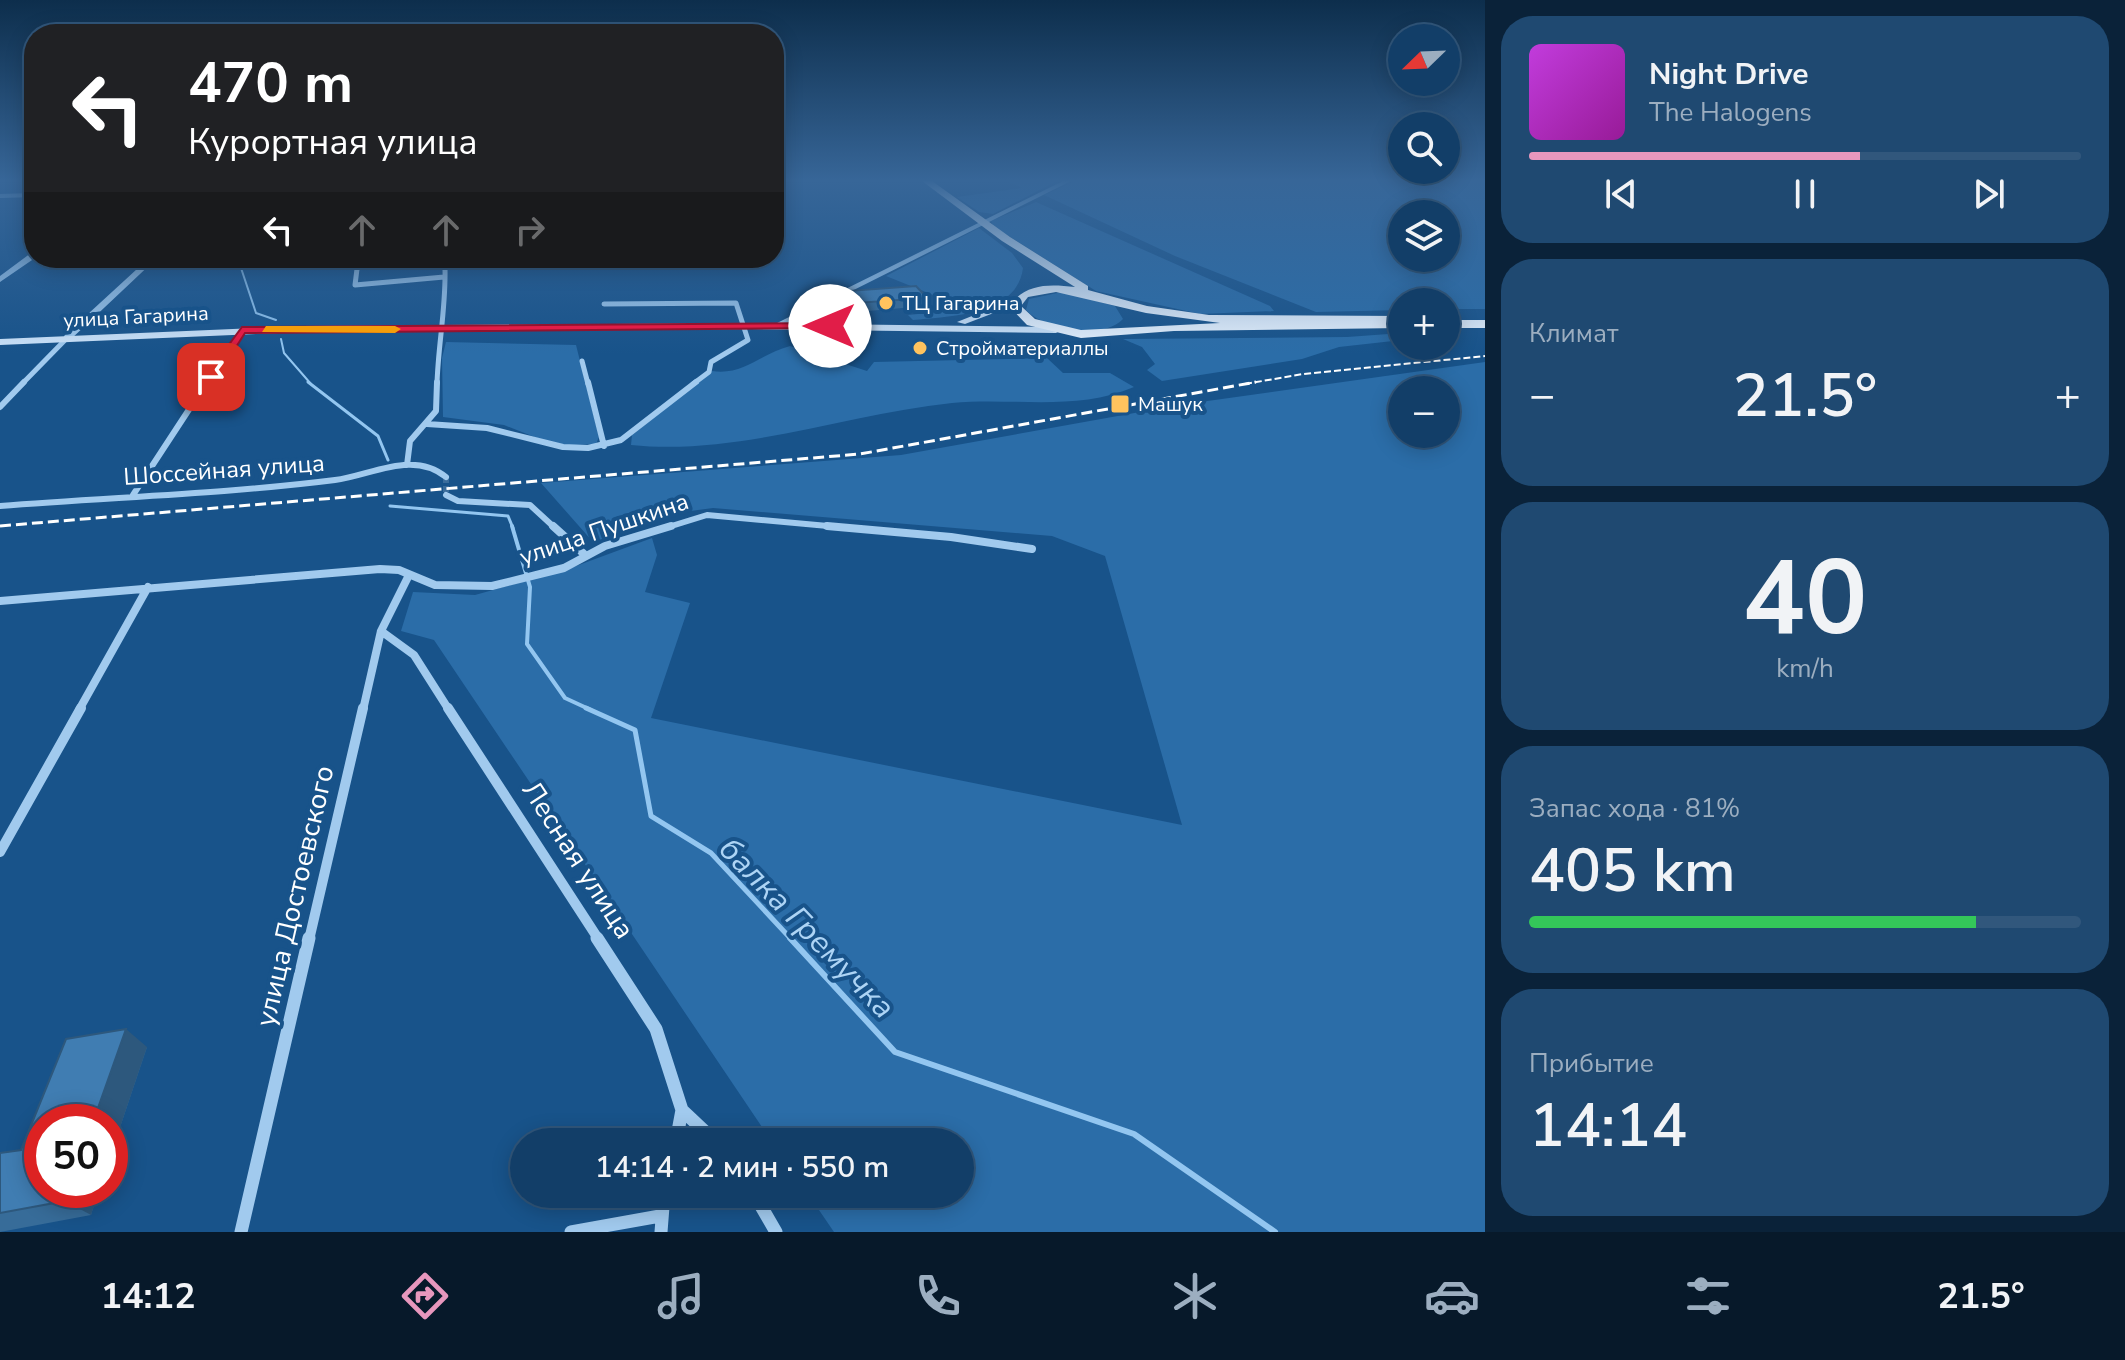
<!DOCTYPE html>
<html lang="ru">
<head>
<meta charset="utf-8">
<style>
  body { margin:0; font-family:"Nunito Sans",sans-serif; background:#1f4971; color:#f1f3f6; height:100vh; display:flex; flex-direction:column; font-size:30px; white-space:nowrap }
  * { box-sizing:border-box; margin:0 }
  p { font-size:26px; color:#9caec0 }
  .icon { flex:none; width:44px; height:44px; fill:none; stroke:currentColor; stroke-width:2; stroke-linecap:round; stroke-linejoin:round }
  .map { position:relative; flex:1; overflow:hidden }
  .panel { display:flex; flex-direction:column; gap:16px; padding:16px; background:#0a2239; width:640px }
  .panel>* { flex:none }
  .hud { position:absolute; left:24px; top:24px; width:760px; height:244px; border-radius:32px; box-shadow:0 4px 20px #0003,0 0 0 2px #31577c; background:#202124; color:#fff; overflow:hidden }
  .needle { width:52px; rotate:247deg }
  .buttons { position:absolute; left:1388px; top:24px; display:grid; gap:16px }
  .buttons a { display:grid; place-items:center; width:72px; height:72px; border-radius:50%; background:#123e68; box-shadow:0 4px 20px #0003,0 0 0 2px #31577c; font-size:40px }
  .speed { position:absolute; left:24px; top:1104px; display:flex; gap:16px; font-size:40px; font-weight:700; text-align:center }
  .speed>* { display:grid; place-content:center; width:104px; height:104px; border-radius:50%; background:#123e68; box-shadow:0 4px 20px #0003,0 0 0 2px #31577c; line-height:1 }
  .speed .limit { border:12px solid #d22; background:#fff; color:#111 }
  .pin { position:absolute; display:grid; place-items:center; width:68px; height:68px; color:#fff; margin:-34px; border-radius:16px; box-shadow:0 4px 12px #0006 }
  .me { position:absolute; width:88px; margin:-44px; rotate:270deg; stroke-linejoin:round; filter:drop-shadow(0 0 6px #0008) }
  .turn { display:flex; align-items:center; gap:28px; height:168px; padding:0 32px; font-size:36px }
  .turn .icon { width:104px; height:104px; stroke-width:2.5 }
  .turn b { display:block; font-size:56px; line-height:68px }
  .lanes { display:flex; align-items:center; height:76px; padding:0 32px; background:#0003; justify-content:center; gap:40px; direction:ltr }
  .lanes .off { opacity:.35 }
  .big { font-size:60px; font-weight:600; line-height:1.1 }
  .panel .widget { flex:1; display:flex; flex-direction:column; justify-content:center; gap:12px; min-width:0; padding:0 28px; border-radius:32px; background:#1f4971 }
  .panel .dial { align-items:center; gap:0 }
  .dial b { font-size:104px; line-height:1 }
  .song { display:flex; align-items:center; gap:24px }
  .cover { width:96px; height:96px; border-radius:12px; background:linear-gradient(135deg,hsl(290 70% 55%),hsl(300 70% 35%)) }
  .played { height:8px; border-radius:4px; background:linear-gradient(90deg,#e797bd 60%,#31577c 60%) }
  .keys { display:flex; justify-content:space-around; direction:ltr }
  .heat { display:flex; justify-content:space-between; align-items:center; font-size:44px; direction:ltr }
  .charge { height:12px; border-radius:6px; background:linear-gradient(90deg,#34c759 81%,#31577c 0) }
  .trip { position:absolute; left:510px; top:1128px; width:464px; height:80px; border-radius:40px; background:#123e68; box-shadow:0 4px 20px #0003,0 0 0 2px #31577c; font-weight:600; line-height:80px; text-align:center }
  .menu { display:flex; height:128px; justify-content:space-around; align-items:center; background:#07192a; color:#9caec0 }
  .menu .icon { width:56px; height:56px }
  .menu .active { color:#e797bd }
  .menu b { font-size:36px; color:#f1f3f6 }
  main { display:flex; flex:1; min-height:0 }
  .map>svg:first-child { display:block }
  .green { fill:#2b6da8; fill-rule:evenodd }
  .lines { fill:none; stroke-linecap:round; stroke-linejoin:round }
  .stream-far4 { stroke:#93c6f0; stroke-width:2 }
  .stream-far3 { stroke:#93c6f0; stroke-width:3 }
  .stream-far2 { stroke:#93c6f0; stroke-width:4 }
  .stream-far1 { stroke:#93c6f0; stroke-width:5 }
  .stream { stroke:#93c6f0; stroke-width:6 }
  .minor-tunnel { stroke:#3b6d9c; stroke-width:6; stroke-dasharray:6 3; stroke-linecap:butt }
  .minor-far5 { stroke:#a1caee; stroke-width:4 }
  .minor-far4 { stroke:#a1caee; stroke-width:5 }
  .minor-far3 { stroke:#a1caee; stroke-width:6 }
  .minor-far2 { stroke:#a1caee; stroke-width:8 }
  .minor-far1 { stroke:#a1caee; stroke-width:10 }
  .minor { stroke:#a1caee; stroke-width:13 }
  .tertiary { fill:#a1caee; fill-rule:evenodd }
  .secondary { fill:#cee4fa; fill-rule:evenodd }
  .primary { fill:#e8f3ff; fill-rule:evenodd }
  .rail-far1 { stroke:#fff; stroke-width:2; stroke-dasharray:7 3; stroke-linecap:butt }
  .rail { stroke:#fff; stroke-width:3; stroke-dasharray:11 5; stroke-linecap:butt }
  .wall { fill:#376c99 }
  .shaded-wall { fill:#2d587d }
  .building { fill:#407db2; stroke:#2d587d; stroke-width:2 }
  .route { fill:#e11d48; stroke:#92132f; stroke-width:2 }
  .slow { fill:#f59e0b }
  .poi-dot { fill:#ffc35e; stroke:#18538a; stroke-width:3 }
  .labels { text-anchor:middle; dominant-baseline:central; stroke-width:8; stroke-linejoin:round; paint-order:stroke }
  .far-poi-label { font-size:20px; fill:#fff; stroke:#18538a; text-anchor:start }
  .far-street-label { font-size:20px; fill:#fff; stroke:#18538a }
  .street-label { font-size:24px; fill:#fff; stroke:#18538a }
  .near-street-label { font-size:28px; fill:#fff; stroke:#18538a }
  .near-water-label { font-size:32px; font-style:italic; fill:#add4f5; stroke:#18538a }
</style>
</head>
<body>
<main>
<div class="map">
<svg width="1485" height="1232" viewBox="0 0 1485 1232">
  <rect width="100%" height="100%" fill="#18538a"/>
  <path class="green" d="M1007,181h50l-64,33 -14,-2 -22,-15 65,-9z
    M1075,181h410v128h-39v-7h-44v8l-86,2 -141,-56 -131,-61zM1402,214h44v44h-44z
    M1036,202l234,104 4,5 -74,3 -104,-23 -103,-65 -2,-5z
    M979,228l33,25 11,15c-6,48 -73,48 -110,52l-5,-5 60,-6 -82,-33z
    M1062,292l53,14 8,13c-21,22 -78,11 -97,-9l3,-11z
    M1402,333v7l-63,7 -37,12 -140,22 -15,-11 8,-6 -13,-17 -19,-8 224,-2z
    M446,342l130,3 23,92 -3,7 -39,2 -53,-21 -61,-8 -1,-59z
    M790,346l77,25 7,-9 173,-4 16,15h47l24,14c-58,25 -122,10 -182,16 -106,11 -213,53 -321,42l1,-10 80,-64c31,5 48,-17 78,-25z
    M1485,362v870h-651l-26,-38h152v-52h-188l-338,-502 -33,-9 12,-39 62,3 93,-26 84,-31 5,17 -12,37 45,11 -39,115 531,107 -77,-269 -53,-20 -339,-28 -30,4 -90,30 -52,-59 360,-28 278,-50zM1402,390h44v44h-44z"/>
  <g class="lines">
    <path class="stream-far4" d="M260,258l-20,7 16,48 20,7
      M281,339l3,14 27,31"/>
    <path class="stream-far3" d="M308,382l70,54 10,24
      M390,506l118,10 5,12"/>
    <path class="stream-far2" d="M512,526l18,61 -3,57 38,54 26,12"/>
    <path class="stream-far1" d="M586,708l49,22 16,86 60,37 81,87"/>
    <path class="stream" d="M790,938l105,114 239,82 141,98"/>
    <path class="minor-tunnel" d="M446,477v18"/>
    <path class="minor-far5" d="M0,196l34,-1
      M444,258l1,13
      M357,271l1,-13"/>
    <path class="minor-far4" d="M357,269l-2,16 89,-8
      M604,304l132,-1 12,37 -37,22 -2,10 -16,12
      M582,361l6,23
      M22,384l45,-46
      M206,384l36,-54
      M437,384c1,-38 9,-76 8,-115"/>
    <path class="minor-far3" d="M588,382l16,64
      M0,407l24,-25
      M427,424l60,4 76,19 25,1 33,-8 75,-58
      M407,465l3,-24 26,-30 1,-29
      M133,495l74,-113
      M446,495l12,6 72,4 25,23
      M0,506c111,-9 224,-12 335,-26 37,-5 78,-30 111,-3
      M665,528l42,-13 143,13"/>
    <path class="minor-far2" d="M553,526l31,28
      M827,526l124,11 81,12
      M0,601l380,-32 19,1 36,15 57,1 72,-18 41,-22 66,-20
      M381,631l33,24 35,55
      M79,710l69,-123
      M363,710l18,-79 27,-54"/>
    <path class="minor-far1" d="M448,708l151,232
      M0,852l81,-144
      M309,940l54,-232"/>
    <path class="minor" d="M597,938l59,91 26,81 -6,32
      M682,1110l34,32
      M754,1194l22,38
      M241,1232l68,-294
      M571,1232l89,-16
      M661,1232l3,-38"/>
    <path class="tertiary" d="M1063,181h8l-293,147 -7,-2z
      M31,253h3l1,5 -35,24v-6z
      M149,258h8l-87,82h-6v-4z"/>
    <path class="secondary" d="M1017,298l5,3 -2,2 -55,21 -8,-2z
      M752,323l304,4 5,3 -5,3 -304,-4 -450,3 -302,13v-6l302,-13z"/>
    <path class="primary" d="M922,181h10l78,56 78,49v4l59,16 62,9 193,1v12l-228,3 -93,7 -54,-13 -18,-19c17,-23 40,-22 66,-19l-73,-46zM1056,292l90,21 74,10 -139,7 -46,-11 -14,-13 7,-9z
      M1446,320h39v8h-39z"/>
    <path class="rail-far1" d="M1245,384l58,-10 182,-18"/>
    <path class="rail" d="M0,526l860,-72 396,-72"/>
  </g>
  <path class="wall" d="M848,291l79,7 -1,8 -70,6 -9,-13z
    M147,1047l-37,110v-35l-68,68h57l-8,25 -91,17v-79l21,-3z"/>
  <path class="shaded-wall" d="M126,1029l21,18 -37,110v-35h-17z
    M69,1190h30l-8,25 -26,-14z"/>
  <path class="building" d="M916,286l11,12 -71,5 -8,-12z
    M126,1029l-33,93h-51v68h27l-4,11 -65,12v-60l21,-3 45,-111z"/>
  <linearGradient id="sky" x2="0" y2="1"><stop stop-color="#0d2e4c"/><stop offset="0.51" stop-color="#376698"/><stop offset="1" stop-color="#376698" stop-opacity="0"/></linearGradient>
  <rect width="1485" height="354" fill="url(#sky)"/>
  <path class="route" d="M830,323l4,5 -589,5 -30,47 -10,-3 37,-50z"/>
  <path class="slow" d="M266,326h129l6,3 -6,4 -133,-1z"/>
  <g class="poi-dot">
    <circle cx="886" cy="303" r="8"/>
    <circle cx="920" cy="348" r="8"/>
    <rect x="1110" y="394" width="20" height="20" rx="4"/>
  </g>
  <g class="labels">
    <g class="far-poi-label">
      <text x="902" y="303">ТЦ Гагарина</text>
      <text x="936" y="348">Стройматериаллы</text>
      <text x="1138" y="404">Машук</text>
    </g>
    <g class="far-street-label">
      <text transform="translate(136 317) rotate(-3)">улица Гагарина</text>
    </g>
    <g class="street-label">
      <text transform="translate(224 470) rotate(-4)">Шоссейная улица</text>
      <text transform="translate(604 529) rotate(-19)">улица Пушкина</text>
    </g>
    <g class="near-street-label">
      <text transform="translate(578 860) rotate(57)">Лесная улица</text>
      <text transform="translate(295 896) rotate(-77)">улица Достоевского</text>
    </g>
    <g class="near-water-label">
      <text transform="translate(807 928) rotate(46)">балка Гремучка</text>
    </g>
  </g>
</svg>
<div class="buttons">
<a><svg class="needle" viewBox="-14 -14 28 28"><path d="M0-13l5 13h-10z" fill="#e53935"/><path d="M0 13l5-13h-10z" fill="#9caec0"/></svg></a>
<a><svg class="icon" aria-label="search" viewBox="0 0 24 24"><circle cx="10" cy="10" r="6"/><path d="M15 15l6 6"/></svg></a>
<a><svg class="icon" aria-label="layers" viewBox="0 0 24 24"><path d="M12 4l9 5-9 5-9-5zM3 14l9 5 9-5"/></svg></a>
<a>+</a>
<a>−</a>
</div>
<div class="speed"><div class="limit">50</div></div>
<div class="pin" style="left:211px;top:377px;background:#d93025"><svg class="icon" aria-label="arrive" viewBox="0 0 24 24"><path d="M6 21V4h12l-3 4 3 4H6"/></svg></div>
<svg class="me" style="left:830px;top:326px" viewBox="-20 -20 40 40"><circle r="19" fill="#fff"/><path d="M0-13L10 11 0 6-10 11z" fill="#e11d48"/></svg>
<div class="trip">14:14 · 2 мин · 550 m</div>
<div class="hud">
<div class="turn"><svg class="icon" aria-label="left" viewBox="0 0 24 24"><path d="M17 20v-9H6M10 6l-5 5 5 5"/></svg><div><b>470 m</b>Курортная улица</div></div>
<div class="lanes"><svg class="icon" aria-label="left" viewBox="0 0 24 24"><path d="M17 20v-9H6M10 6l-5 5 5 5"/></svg><svg class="icon off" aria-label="ahead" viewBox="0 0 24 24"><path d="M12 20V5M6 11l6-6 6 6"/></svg><svg class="icon off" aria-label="ahead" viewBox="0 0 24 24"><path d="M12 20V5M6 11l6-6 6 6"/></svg><svg class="icon off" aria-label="right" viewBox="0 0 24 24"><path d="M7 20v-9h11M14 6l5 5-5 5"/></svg></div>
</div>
</div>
<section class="panel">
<div class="widget">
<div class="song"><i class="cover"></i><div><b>Night Drive</b><p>The Halogens</p></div></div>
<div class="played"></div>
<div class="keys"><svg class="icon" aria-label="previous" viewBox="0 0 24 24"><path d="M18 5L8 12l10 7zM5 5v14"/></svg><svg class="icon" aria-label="pause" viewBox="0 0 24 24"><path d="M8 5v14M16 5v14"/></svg><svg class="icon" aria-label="next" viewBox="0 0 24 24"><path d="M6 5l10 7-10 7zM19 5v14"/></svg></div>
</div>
<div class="widget"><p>Климат</p>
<div class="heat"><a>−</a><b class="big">21.5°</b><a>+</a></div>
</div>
<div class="widget dial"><b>40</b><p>km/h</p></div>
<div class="widget"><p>Запас хода · 81%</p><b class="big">405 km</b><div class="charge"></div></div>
<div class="widget"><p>Прибытие</p><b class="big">14:14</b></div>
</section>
</main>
<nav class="menu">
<b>14:12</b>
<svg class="icon active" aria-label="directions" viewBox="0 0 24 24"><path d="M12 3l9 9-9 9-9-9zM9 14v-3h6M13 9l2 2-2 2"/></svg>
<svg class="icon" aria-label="music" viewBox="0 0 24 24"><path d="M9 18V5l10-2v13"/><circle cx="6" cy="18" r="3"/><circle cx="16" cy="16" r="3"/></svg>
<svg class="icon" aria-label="phone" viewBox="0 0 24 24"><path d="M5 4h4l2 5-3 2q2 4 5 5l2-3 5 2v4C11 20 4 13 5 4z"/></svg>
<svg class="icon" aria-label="climate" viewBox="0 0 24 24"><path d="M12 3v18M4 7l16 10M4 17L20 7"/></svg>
<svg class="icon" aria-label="car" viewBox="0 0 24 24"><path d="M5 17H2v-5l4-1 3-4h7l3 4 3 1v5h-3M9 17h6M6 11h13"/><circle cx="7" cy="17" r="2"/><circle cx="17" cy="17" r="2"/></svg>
<svg class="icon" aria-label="filters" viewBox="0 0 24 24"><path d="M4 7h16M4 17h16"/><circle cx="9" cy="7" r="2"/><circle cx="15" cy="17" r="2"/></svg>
<b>21.5°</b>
</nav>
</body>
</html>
